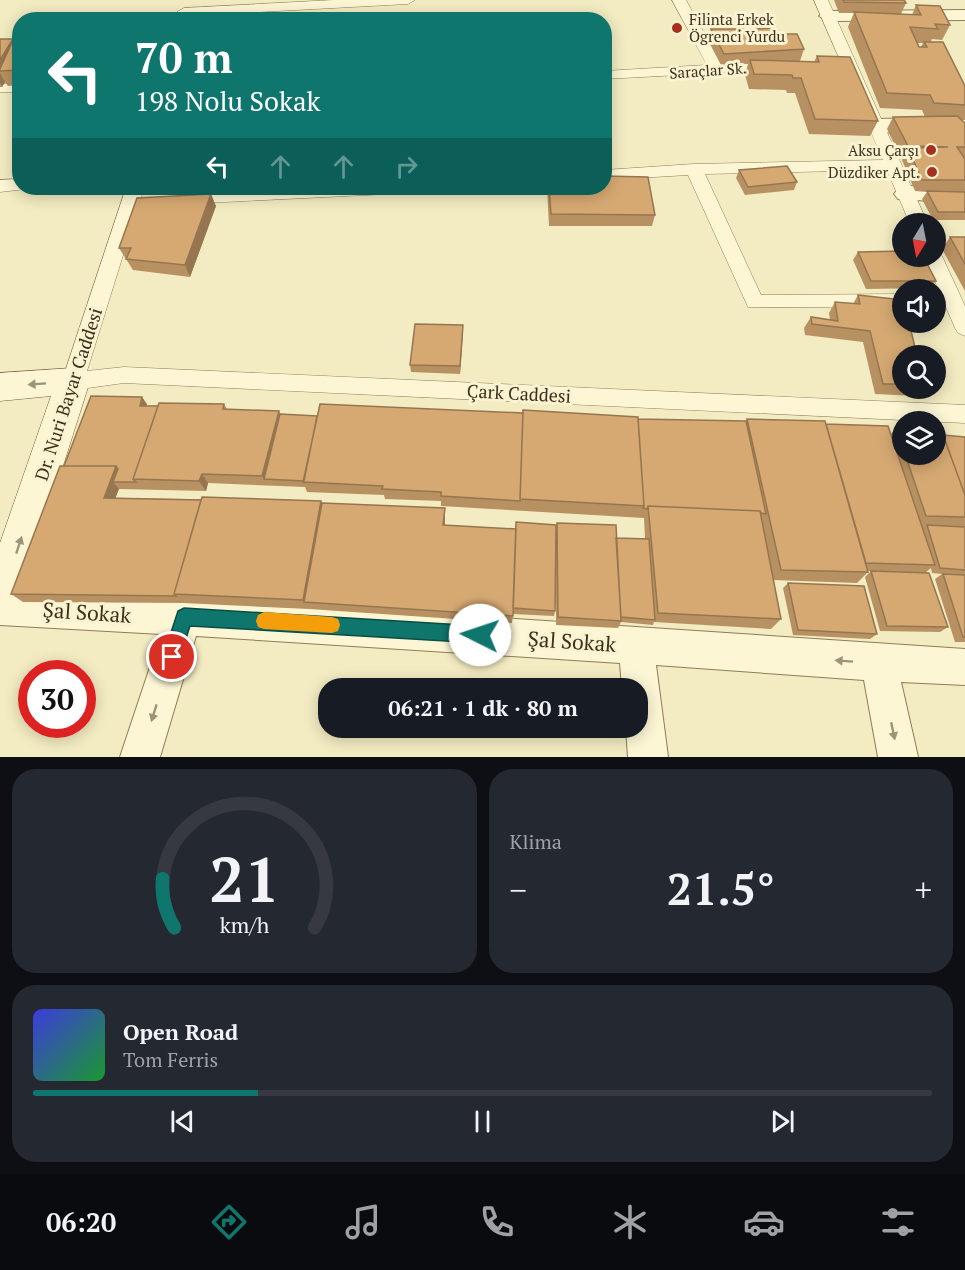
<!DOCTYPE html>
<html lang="tr">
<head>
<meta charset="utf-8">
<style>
  body { margin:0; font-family:"PT Serif",serif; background:#242831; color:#f1f3f6; height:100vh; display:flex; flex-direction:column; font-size:22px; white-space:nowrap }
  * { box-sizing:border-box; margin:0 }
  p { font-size:20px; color:#9ea1a6 }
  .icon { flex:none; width:33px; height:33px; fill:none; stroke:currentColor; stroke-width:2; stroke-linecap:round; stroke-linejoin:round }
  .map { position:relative; height:757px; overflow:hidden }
  .panel { display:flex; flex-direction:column; gap:12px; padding:12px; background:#0d0f14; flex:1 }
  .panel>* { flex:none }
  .top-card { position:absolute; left:12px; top:12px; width:600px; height:183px; border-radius:24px; box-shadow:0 3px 15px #0003; background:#0f766e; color:#fff; overflow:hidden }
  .needle { width:39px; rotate:190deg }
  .controls { position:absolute; left:892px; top:213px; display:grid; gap:12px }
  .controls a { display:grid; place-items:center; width:54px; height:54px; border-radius:50%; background:#171b24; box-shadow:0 3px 15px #0003; font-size:30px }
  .speed { position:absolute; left:18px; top:660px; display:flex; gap:12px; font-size:30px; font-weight:700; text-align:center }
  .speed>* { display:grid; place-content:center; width:78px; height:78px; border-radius:50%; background:#171b24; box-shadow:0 3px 15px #0003; line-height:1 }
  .speed .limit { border:9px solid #d22; background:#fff; color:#111 }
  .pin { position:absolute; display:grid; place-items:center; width:51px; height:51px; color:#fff; margin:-26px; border:3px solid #fff; border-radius:50%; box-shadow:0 2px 6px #0007 }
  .me { position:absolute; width:66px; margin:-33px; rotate:274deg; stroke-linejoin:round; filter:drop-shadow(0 0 4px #0008) }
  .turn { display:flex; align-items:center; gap:21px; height:126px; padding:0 24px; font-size:27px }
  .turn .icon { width:78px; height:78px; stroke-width:2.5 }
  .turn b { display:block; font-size:42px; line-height:51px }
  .lanes { display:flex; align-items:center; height:57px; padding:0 24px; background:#0003; justify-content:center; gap:30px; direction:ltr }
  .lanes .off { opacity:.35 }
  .big { font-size:45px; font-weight:700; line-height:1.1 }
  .panel .card { flex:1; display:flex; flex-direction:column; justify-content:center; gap:9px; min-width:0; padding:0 21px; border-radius:24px; background:#242831 }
  .panel .dial { align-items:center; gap:0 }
  .dial svg { height:156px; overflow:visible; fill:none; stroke:#363941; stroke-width:7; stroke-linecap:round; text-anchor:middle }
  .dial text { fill:#f1f3f6; stroke:none }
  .song { display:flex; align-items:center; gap:18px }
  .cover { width:72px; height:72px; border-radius:9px; background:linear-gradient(135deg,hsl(240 70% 55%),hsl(130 70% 35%)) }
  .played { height:6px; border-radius:3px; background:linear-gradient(90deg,#0f766e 25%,#363941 25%) }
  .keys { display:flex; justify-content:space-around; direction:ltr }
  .heat { display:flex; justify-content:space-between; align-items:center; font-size:33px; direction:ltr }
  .panel .tiles { flex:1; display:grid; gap:12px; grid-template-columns:1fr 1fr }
  .card:last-child { grid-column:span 2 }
  .trip { position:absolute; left:318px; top:678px; width:330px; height:60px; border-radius:24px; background:#171b24; box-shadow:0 3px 15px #0003; font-weight:700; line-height:60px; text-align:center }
  .dock { display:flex; height:96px; justify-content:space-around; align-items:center; background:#090b0e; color:#9ea1a6 }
  .dock .icon { width:42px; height:42px }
  .dock .active { color:#0f766e }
  .dock b { font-size:27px; color:#f1f3f6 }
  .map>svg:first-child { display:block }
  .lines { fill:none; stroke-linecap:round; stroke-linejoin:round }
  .pedestrian-casing { stroke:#8f7c56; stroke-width:1 }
  .minor-casing { stroke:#8f7c56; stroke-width:2 }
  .secondary-casing { stroke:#715c39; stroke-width:1 }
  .pedestrian { fill:#fdf6d5; fill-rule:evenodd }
  .minor { fill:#fdf6d5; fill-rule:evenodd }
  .secondary { fill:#fdf6d5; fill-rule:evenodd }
  .wall { fill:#b89162; fill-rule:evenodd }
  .shaded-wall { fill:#967650 }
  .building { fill:#d6a972; stroke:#967650; stroke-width:1.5 }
  .oneway { fill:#9d9378 }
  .route { fill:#0f766e; stroke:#0a4d48; stroke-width:1.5 }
  .slow { fill:#f59e0b }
  .poi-dot { fill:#a5301e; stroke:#f9f3d1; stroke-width:2 }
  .labels { text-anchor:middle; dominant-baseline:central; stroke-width:6; stroke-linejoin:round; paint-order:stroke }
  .far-poi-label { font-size:15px; fill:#3d301c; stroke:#f9f3d1; text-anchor:end }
  .far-street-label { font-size:15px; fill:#3d301c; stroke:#f9f3d1 }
  .street-label { font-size:18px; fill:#3d301c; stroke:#f9f3d1 }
  .near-street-label { font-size:21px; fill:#3d301c; stroke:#f9f3d1 }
</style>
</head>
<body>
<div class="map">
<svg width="965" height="757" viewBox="0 0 965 757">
  <rect width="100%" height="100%" fill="#f3ebc1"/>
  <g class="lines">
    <defs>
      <path id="pedestrian" d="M334,0h81l-7,4 -224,12 -7,-4 7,-4z
        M672,0h14l35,64 54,-2 7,4 -7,4 -171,9v-8l103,-6z
        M814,0h14l100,224h-18l-23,-54 -182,4 56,121 142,-1v14l-155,-1 -60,-132 -84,5v-10l90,-6 189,-4z
        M20,83v9h-20v-8z
        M20,179v9l6,1 -26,3v-12z
        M126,188h18l-57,183 37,-4 841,38v18l-841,-40 -51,7 -7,-3 -4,-6z
        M282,188h114l-9,6 -203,10 -9,-6 9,-6z
        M936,250l6,6 23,50v30l-7,-3 -3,-5 -31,-72h12z"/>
      <path id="minor" d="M965,10v10l-137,1 -9,-5 9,-5z
        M965,117v12l-89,4 -8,-2 -3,-5 3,-5 8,-2z
        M906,186l59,1v16l-67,-4 -4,-5 4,-5z
        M0,591l368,18 597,40v36l-64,-3 17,75h-40l-14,-77 -208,-15 12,92h-40l-2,-29h12v-40h-16l-2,-25 -424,-27 -36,121h-40l41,-123 -161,-9z"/>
      <path id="secondary" d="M73,368l12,4 5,9 -70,220 -6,14 -14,6v-78l51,-147 -51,5v-28z"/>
    </defs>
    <use href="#pedestrian" class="pedestrian-casing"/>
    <use href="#minor" class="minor-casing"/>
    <use href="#secondary" class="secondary-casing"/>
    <use href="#pedestrian" class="pedestrian"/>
    <use href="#minor" class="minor"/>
    <use href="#secondary" class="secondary"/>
  </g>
  <path class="wall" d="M834,0h70l2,3 -5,11 11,1 4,-10 34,20 -8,15 -10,-1 -1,3 34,44v34h-3l3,3v97h-32l-11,-21 5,-7 -12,-1 -13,-31 1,-2h-2l-14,-29 6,-12h32l-3,-7 -42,-2 -32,-81 6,-14h-15zM918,43h5l-2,4h-2z
    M711,29l68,5 25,15 -4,12h-8l22,1 3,-6 61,65 -8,15 -61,-2 -14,-41h-8l-1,-3 -37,-1 -4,-14 3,-11 -27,1 -13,-25z
    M0,39h13l1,1h6v45l-12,1 -3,-4 -3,5h-2z
    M739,170l58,12 -3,8 -49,5 -9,-17z
    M547,188h57l51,27 -3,11h-103z
    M216,206l-26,71 -57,-7 -14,-22z
    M950,237h15v54l-23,-42z
    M858,252l78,29 -6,7 -64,1 -13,-29z
    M858,295l45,61v32h19l-6,8 -41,-2 -12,-52 -58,-7 -1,-7 7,-11 19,3 -1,-7 6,-11 18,2z
    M463,325l-3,49 -49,-2 -1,-7z
    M147,404v2l77,-2 3,5 53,5 37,2 429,5 1,-2 79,5 65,10 5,-6 7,1v25h33l7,-19 22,2v90l-20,-1 20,1v115h-10l-20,-63 7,-5 -10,-1 -1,-5 -6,5 23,54 -8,5 -60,-1 -15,-54 6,-6 8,1 -11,-1v1l-11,11 -84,-3 8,39 -10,10 -117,-7 -1,3 -32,-3 -3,6 -62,-3v-32l-1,18 -1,5 -41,-2 -1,9 -203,-14 -126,-6 -160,-1 -12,-8 53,-128zM208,483l97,4 2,5 77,3 1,4 56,2v5l203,12 1,20h-29l-59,-15 -1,2 -41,4 -70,-4v-17l-123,-5 -1,-2 -206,-3 4,-9 87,2z
    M788,583l89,51 -7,5 -77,-4 -10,-47z"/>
  <path class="shaded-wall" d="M13,39l7,12 -20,20v-11z
    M0,73l5,9 -3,5 -2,-4z
    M211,194l5,12 -26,71 -5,-12z
    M463,325v8l-3,41v-8z
    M142,397l5,7 -3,9 -4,-7z
    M279,411l4,11 -19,57 -2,-3z
    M116,466l7,10 -10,6 6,7 -7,18 -8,-9z
    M202,474l6,9 -2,8 -7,-10z
    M321,501l5,12 -22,89 -1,-2z
    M445,508v9l-1,17 -1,-9z"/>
  <path class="building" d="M843,0h61l2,3 -62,-1z
    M916,5l24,1 10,19 -15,-1 3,5 -28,-2 9,20h8l-3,-5h19l22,44v19l-31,-2 -4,-8 -43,-2 -33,-81 67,3z
    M776,28l3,6h18l7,15 -80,5 -13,-25h38z
    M0,39h13l-13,21z
    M13,40h7v30l-20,1v-2z
    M817,56l33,1 28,64 -63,-2 -14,-41h-8l-1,-3 -38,-1 -4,-14 69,2z
    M957,116l8,7v24h-8l8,12v21h-43l-14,-32 40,-1 -40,-1 -15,-29z
    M787,166l10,16 -49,5 -9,-17z
    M604,176l44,1 7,38 -104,-1 -2,-26h55z
    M927,191l38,1v20h-27z
    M211,194l-26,71 -59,-6 5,-11h-12l18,-50z
    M950,237h15v27z
    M903,251v5h20l13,25h-65l-13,-29z
    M858,295l45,5v22h6l8,34h-14v28h-20l-13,-53 -58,-7 -1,-7 27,4 -3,-19 25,2z
    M415,324l48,1 -3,41 -50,-1z
    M91,396l51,1 -2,9h18l-25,73 3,3h-23l5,-13 -2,-3h-52z
    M159,403l65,1 -1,5 56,2 -17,65 -60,-2 -3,7 -66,-2z
    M320,404l203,9 -3,88 -79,-5v-4l-59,-3 1,-3 -80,-4z
    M523,410l115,7 6,89 -124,-7z
    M280,414l37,2 -13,65 -40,-2z
    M638,419l108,2 20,93 -5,-1 -1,-2 -112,-5 -1,3 -4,-1 1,-2z
    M747,419l78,2 43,151 -87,-2z
    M826,424l62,2 47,139 -69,-2z
    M896,428l7,1v20z
    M936,431l6,1 23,63v22l-39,-1 -21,-62h31z
    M943,435l22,2v58z
    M60,466h56l-12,32 97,2 -27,94 2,2 -165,-2z
    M202,497l119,4 -18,99 -129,-6z
    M322,503l123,5 -2,17 73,4 -3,87 -209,-14z
    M648,506l112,5 21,108 -123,-6z
    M516,522l40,3 -1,86 -42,-3z
    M557,523l59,2 5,96 -63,-4z
    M927,525l38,2v43l-25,-2z
    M616,538l33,1 6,81 -34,-3z
    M871,571l58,2 19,54 -61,-1z
    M943,574l22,1v62h-2z
    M788,583l76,3 13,48 -79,-4z"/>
  <defs><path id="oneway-solid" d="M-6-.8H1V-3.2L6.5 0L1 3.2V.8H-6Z" transform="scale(1.5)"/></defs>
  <g class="oneway">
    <use href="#oneway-solid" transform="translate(37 384) rotate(176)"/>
    <use href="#oneway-solid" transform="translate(19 545) rotate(-72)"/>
    <use href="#oneway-solid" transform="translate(844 661) rotate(-176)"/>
    <use href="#oneway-solid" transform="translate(154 713) rotate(107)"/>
    <use href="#oneway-solid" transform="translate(893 731) rotate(78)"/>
  </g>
  <path class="route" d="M184,608l296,18 6,3 2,6 -2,6 -6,2 -290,-17 -12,37 -6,3 -6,-3 -3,-6 15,-46z"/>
  <path class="slow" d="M264,612l68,5 6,2 2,6 -2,6 -6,2 -68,-4 -6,-2 -2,-6 2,-6z"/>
  <g class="poi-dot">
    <circle cx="677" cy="28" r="6"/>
    <circle cx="931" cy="150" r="6"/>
    <circle cx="932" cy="172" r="6"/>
  </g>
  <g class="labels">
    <g class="far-poi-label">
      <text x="689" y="19" text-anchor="start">Filinta Erkek<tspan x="689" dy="17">Ögrenci Yurdu</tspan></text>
      <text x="919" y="150">Aksu Çarşı</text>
      <text x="920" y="172">Düzdiker Apt.</text>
    </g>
    <g class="far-street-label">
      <text transform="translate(708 70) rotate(-4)">Saraçlar Sk.</text>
    </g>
    <g class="street-label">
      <text transform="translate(519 393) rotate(3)">Çark Caddesi</text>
      <text transform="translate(68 394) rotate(-72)">Dr. Nuri Bayar Caddesi</text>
    </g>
    <g class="near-street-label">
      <text transform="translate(87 612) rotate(4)">Şal Sokak</text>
      <text transform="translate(572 641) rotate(4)">Şal Sokak</text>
    </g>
  </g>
</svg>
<div class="controls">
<a><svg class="needle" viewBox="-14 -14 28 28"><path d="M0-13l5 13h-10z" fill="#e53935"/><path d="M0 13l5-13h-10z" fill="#9ea1a6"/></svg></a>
<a><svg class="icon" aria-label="sound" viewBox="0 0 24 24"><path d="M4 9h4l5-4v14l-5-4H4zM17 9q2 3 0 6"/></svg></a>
<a><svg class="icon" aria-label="search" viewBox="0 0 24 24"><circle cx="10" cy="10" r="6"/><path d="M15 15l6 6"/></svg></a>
<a><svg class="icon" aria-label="layers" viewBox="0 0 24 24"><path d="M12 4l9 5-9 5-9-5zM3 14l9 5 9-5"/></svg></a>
</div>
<div class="speed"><div class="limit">30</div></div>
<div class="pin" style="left:172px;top:657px;background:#d93025"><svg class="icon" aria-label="arrive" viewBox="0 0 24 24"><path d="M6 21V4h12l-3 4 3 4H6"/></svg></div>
<svg class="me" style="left:480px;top:635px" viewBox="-20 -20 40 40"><circle r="19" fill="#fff"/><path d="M0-13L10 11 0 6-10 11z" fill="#0f766e"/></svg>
<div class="trip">06:21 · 1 dk · 80 m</div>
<div class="top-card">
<div class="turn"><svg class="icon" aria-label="left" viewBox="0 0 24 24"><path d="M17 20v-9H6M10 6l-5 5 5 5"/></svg><div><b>70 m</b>198 Nolu Sokak</div></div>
<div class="lanes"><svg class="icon" aria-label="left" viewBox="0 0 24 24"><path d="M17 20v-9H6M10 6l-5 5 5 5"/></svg><svg class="icon off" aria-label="ahead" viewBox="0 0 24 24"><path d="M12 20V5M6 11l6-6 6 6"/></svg><svg class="icon off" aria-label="ahead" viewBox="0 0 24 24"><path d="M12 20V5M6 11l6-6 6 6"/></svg><svg class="icon off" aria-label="right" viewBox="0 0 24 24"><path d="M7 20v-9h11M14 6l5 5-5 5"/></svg></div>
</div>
</div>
<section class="panel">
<div class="tiles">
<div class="card dial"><svg viewBox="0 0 100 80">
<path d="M14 69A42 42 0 1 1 86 69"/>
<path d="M14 69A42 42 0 0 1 8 44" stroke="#0f766e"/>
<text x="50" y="56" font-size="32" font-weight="700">21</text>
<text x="50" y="72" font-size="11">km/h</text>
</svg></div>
<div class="card"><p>Klima</p>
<div class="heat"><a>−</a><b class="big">21.5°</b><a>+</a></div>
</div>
<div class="card">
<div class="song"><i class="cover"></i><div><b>Open Road</b><p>Tom Ferris</p></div></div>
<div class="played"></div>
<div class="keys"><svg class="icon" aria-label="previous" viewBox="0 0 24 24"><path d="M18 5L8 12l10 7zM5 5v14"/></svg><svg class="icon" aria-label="pause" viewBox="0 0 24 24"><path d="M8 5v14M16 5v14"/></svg><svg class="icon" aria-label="next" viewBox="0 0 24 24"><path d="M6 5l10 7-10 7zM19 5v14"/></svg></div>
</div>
</div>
</section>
<nav class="dock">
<b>06:20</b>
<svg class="icon active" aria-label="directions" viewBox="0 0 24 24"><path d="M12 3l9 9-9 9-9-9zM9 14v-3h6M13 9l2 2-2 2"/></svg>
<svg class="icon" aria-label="music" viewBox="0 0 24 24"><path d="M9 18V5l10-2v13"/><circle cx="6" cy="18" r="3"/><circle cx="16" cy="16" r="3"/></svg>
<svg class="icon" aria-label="phone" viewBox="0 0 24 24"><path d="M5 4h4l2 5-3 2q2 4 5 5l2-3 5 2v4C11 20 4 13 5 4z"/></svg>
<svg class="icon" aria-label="climate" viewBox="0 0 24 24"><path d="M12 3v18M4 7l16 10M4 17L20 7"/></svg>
<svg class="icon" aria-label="car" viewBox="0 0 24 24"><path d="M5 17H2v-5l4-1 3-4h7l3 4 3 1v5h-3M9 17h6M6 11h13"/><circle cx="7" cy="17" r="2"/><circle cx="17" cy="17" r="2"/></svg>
<svg class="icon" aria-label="filters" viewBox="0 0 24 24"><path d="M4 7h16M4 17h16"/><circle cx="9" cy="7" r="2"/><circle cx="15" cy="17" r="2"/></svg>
</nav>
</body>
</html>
